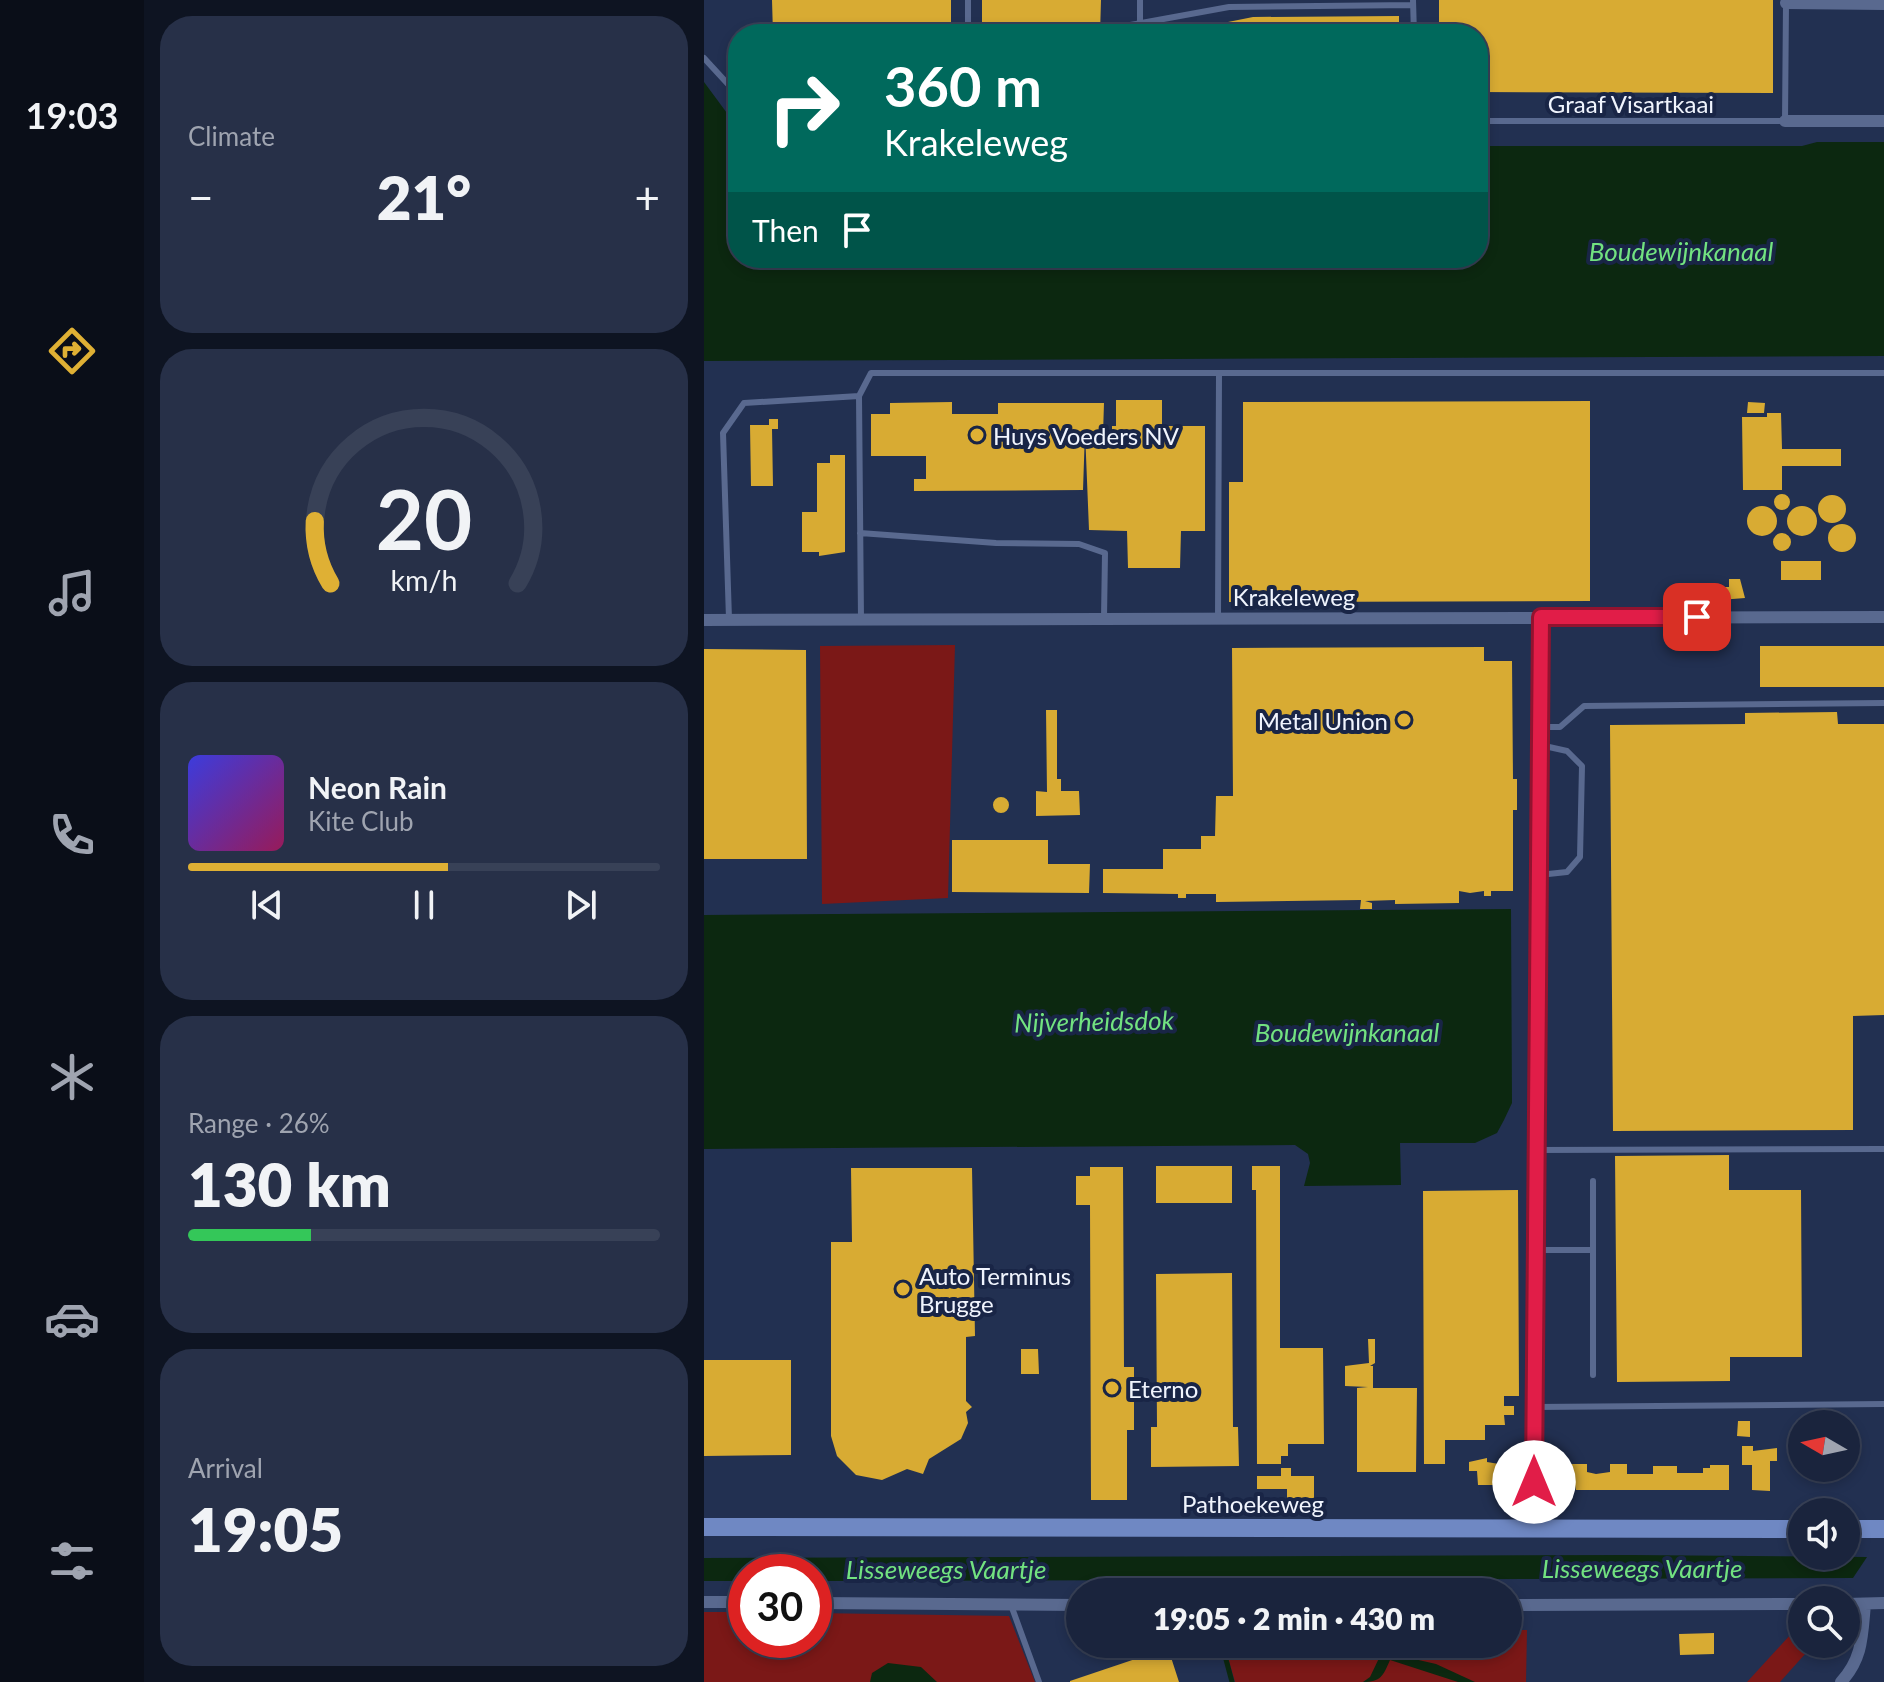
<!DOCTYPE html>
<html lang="en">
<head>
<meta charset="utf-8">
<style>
  body { margin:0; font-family:Lato,sans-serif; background:#273048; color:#f1f3f6; height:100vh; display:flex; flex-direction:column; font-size:30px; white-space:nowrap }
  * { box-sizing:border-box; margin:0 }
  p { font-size:26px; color:#9fa4b0 }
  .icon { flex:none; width:44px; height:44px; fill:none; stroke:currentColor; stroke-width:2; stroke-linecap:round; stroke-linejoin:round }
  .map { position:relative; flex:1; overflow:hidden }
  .panel { display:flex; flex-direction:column; gap:16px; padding:16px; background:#0e1422; width:560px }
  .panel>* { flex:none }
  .top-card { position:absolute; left:24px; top:24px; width:760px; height:244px; border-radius:32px; box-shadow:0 4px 12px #0003,0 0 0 2px #384157; background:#00695c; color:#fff; overflow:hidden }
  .needle { width:52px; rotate:279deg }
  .tools { position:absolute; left:1084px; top:1410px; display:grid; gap:16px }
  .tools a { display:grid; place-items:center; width:72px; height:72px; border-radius:50%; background:#1a243d; box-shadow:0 4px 12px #0003,0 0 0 2px #384157; font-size:40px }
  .speed { position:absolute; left:24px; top:1554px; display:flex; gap:16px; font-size:40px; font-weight:700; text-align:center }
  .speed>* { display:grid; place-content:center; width:104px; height:104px; border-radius:50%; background:#1a243d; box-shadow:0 4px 12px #0003,0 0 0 2px #384157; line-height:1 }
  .speed .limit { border:12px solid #d22; background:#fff; color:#111 }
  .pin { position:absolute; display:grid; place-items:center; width:68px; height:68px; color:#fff; margin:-34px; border-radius:16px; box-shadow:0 4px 12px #0006 }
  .me { position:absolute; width:88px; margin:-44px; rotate:0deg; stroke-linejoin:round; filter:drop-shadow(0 0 6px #0008) }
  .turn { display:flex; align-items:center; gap:28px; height:168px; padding:0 24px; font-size:36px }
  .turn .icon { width:104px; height:104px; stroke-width:2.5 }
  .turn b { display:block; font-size:56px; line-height:68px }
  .then { display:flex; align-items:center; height:76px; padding:0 24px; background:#0003; gap:16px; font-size:30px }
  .big { font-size:60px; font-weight:800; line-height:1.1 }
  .panel .tile { flex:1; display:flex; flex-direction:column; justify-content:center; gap:12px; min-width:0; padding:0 28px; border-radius:32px; background:#273048 }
  .panel .dial { align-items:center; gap:0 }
  .dial svg { height:208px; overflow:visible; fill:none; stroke:#384157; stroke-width:7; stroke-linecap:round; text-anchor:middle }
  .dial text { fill:#f1f3f6; stroke:none }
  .song { display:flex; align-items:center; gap:24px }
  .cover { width:96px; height:96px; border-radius:12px; background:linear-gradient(135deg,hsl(240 70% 55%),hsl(330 70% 35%)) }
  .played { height:8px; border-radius:4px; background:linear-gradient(90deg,#dfb034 55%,#384157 55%) }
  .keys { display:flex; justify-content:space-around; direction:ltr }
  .heat { display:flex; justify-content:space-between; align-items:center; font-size:44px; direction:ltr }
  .charge { height:12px; border-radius:6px; background:linear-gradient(90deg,#34c759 26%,#384157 0) }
  .trip { position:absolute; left:362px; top:1578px; width:456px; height:80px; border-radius:40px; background:#1a243d; box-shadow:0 4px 12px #0003,0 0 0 2px #384157; font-weight:800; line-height:80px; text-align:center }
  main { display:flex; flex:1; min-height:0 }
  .tabs { display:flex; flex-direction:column; width:144px; justify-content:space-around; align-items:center; background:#0a0e18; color:#9fa4b0 }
  .tabs .icon { width:56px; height:56px }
  .tabs .current { color:#dfb034 }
  .tabs b { font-size:36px; color:#f1f3f6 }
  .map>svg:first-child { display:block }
  .green { fill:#7b1817 }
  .water { fill:#0c2810 }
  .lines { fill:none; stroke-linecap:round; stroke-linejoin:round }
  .stream { stroke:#0c2810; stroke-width:5 }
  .building { fill:#d8ab33 }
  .lane { stroke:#59698f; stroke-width:6 }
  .street { stroke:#59698f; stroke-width:12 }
  .secondary { stroke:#6f88c3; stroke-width:18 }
  .route-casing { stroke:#92132f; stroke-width:20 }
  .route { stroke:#e11d48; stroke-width:14 }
  .poi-dot { fill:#dfb034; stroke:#192546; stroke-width:3 }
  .labels { text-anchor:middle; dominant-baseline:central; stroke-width:8; stroke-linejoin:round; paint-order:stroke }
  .street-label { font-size:24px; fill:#f0f4fd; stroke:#192546 }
  .poi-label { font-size:24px; fill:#f0f4fd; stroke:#192546; text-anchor:start }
  .water-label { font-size:26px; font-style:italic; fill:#72e280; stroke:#192546 }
</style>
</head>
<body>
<main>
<nav class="tabs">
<b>19:03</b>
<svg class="icon current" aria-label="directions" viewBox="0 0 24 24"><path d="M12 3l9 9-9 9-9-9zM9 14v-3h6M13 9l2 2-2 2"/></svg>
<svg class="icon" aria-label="music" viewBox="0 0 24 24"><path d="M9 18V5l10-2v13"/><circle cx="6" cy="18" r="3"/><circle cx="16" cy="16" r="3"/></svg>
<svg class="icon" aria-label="phone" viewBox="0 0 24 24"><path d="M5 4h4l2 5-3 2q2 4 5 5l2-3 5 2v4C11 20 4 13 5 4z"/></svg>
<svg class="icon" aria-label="climate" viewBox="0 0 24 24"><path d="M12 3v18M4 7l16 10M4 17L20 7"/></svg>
<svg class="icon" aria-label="car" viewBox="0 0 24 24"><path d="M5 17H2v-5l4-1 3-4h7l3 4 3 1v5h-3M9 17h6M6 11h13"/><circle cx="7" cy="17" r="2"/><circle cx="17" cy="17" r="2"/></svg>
<svg class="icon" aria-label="filters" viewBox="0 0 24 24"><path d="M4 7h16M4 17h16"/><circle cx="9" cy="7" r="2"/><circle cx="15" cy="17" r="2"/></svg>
</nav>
<section class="panel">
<div class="tile"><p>Climate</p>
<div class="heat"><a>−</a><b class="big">21°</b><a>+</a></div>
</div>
<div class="tile dial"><svg viewBox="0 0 100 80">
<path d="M14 69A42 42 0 1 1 86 69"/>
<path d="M14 69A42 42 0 0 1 8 45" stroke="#dfb034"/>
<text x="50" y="56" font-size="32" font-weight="700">20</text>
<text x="50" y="72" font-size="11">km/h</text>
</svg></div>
<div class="tile">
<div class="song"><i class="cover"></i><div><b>Neon Rain</b><p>Kite Club</p></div></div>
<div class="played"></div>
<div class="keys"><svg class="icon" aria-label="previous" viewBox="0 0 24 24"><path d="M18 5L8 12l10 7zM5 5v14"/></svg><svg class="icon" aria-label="pause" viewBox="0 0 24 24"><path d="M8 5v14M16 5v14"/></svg><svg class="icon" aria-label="next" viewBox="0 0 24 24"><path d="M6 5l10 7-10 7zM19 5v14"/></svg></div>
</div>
<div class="tile"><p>Range · 26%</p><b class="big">130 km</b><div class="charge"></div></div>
<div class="tile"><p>Arrival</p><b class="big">19:05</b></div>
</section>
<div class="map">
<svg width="1180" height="1682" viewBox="0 0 1180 1682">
  <rect width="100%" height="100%" fill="#223051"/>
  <path class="green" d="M251,645l-7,253 -126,6 -2,-258z
    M0,1612h42v28h68v-27l195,3 26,66h-331z
    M1098,1622v22h12l-34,38h-33z
    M804,1630h19l-1,52h-291l-11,-38h284z"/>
  <path class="water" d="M0,82l34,46v130h740v-112h324l15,-4h67v214l-1180,5z
    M807,909l1,194 -8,17 -7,13 -22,10h-75l1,42 -97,1 6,-23 -2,-9 -13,-9 -591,4v-234z
    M927,1555l236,2 -14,21 -1039,3v-9h-68v9h-42v-23z
    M684,1653l48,11 39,18h-17l-68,-22c-7,16 -9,22 -27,22l7,-5 11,-23z
    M184,1663l33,4 16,15h-67l2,-9z"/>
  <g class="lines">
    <path class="stream" d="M520,1652l8,30"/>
  </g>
  <path class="building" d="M68,0h179v34h-178z
    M278,0h119l-1,34h-118z
    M735,0h334v93l-295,-1v-58h-39z
    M695,16v18l-226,-1 80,-16z
    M412,400h46v26h43v105h-24l-1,37h-52l-1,-37 -38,-1 -4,-99 -2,59 -169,1v-12h12v-23h-55v-42h19v-11l62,-1v12h46v-11h106l-1,31h9v-8h4z
    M886,401v200l-361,1v-120h14v-80z
    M1044,402l17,1 -1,10h-17z
    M1063,413h14l1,36h59v17h-59v24h-39l-1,-73h25z
    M65,419h9v10h-6l1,57h-22l-1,-61h19z
    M126,455h15v97l-26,4v-4h-17v-40h15v-49h13z
    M1070 502a8 8 0 1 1 16 0a8 8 0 1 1-16 0Z
    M1114 509a14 14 0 1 1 28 0a14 14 0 1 1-28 0Z
    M1043 521a15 15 0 1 1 30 0a15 15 0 1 1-30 0Z
    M1083 521a15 15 0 1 1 30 0a15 15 0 1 1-30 0Z
    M1124 538a14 14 0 1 1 28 0a14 14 0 1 1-28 0Z
    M1069 542a9 9 0 1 1 18 0a9 9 0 1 1-18 0Z
    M1077,561h40v19h-40z
    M1025,579h11l5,19 -50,4 1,-15h33z
    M1056,646h124v41h-124z
    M780,647v14h28l1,118h4v31h-4v81h-22v5h-7v-5l-14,2 -11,-2v12l-64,1v-4l-30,1 7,2v6h-12l1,-9 -145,2v-8h-30v4h-8v-4l-75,-1v-24h60v-20h38v-13h14l1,-40h17l-1,-148z
    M0,649l102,1 1,209h-103z
    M342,710h11v69h4v12h18l1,24 -44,1v-25l11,1z
    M1133,712l1,12h46v291l-31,1v114l-240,1 -3,-406 135,-1v-11z
    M289 805a8 8 0 1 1 16 0a8 8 0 1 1-16 0Z
    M248,840h96v24h42l-1,29 -137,-1z
    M1025,1155v35h72l1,167h-72v24l-113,1 -2,-226z
    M452,1166h76v37h-76z
    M548,1166h28v182h43l1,96h-36v12h-7v8h-24l-1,-274h-4z
    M386,1167h33l1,200h10v63h-7v70h-36l-1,-295h-14v-29h14z
    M147,1168h121l3,168 -9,1v64l6,6 -6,5 2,11 -7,16 -32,20 -6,15 -16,-5 -25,11 -26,-5 -19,-19 -6,-20v-194h21z
    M814,1190l1,206h-15v10h10v9h-10l1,10h-20v15h-40v24h-21l-1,-273z
    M528,1273l1,154h5l1,39 -88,1v-40h6l-1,-153z
    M664,1339h7v24l-5,3h3v22h44l-1,84h-59v-84l11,-1 -23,-1v-20l24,-3z
    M317,1349h17l1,25h-18z
    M0,1360h87v95l-87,1z
    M1034,1421h12v16l-13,-1z
    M1038,1446h11v5l24,-3v13h-7v30l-18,-1v-25h-10z
    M783,1458v4l12,2 -2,21h-19l-1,-14h-8v-9z
    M867,1464h16v8l9,2 14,-2v-8h17v10h26v-8h24v7h26v-5h7v-3h19v25h-153z
    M577,1468h10v8h23v22h-27v-9h-30v-13h24z
    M1010,1633v21l-34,1 -1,-21z
    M464,1648l11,34h-109v-1z"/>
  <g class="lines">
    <path class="lane" d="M436,0v23
      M709,0l1,34
      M264,34v-34
      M410,34v-6l115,-21 184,-2
      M0,58l34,37
      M774,121h307l1,-118
      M155,396l2,223
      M156,533l136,10 83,1 26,9 -1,65
      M514,618l1,-244
      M25,619l-6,-186 21,-30 115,-7 12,-23h1013
      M836,727h20l24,-21 300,-3
      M835,875l28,-3 13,-15 2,-91 -15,-15 -27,-6
      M832,1150l348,-1
      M889,1181v194
      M833,1250h56
      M831,1407l349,-3
      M307,1605l28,77"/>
    <path class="street" d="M1082,3l98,1
      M1081,121h99
      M0,620l1180,-3
      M830,1528l7,-911
      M0,1602h42
      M110,1603l266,2
      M1142,1604l38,-1
      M804,1605l294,-1
      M1137,1682c22,-24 21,-46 24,-78"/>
    <path class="secondary" d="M0,1527l1098,2
      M1142,1529h38"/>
  </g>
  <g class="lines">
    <defs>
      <path id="route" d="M830,1482l7,-865h156"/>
    </defs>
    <use href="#route" class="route-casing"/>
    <use href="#route" class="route"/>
  </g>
  <g class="poi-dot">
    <circle cx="273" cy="435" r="8"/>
    <circle cx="700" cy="720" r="8"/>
    <circle cx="199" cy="1289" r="8"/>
    <circle cx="408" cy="1388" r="8"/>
  </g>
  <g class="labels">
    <g class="street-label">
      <text x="927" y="103">Graaf Visartkaai</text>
      <text x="590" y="596">Krakeleweg</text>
      <text x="549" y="1503">Pathoekeweg</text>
    </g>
    <g class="poi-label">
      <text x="289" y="435">Huys Voeders NV</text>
      <text x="684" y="720" text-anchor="end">Metal Union</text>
      <text x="215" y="1275">Auto Terminus<tspan x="215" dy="28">Brugge</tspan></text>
      <text x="424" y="1388">Eterno</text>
    </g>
    <g class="water-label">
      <text x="977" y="251">Boudewijnkanaal</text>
      <text transform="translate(390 1021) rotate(-1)">Nijverheidsdok</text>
      <text x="643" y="1032">Boudewijnkanaal</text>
      <text x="938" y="1568">Lisseweegs Vaartje</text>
      <text x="242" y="1569">Lisseweegs Vaartje</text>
    </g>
  </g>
</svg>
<div class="tools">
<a><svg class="needle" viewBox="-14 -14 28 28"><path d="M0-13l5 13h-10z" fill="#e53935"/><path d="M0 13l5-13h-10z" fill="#9fa4b0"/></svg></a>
<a><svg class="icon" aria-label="sound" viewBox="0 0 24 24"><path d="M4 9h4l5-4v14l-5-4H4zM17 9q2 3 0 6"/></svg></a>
<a><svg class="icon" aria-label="search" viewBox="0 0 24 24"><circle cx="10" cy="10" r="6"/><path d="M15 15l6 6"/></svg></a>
</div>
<div class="speed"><div class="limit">30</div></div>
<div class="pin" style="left:993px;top:617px;background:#d93025"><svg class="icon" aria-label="arrive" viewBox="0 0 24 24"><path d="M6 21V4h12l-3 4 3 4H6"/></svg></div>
<svg class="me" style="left:830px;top:1482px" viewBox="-20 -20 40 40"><circle r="19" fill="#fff"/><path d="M0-13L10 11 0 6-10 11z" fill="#e11d48"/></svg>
<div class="trip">19:05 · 2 min · 430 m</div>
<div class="top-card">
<div class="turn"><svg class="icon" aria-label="right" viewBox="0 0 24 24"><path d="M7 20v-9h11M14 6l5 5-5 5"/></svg><div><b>360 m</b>Krakeleweg</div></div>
<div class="then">Then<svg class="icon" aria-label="arrive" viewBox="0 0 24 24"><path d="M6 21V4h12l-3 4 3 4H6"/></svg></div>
</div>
</div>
</main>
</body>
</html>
